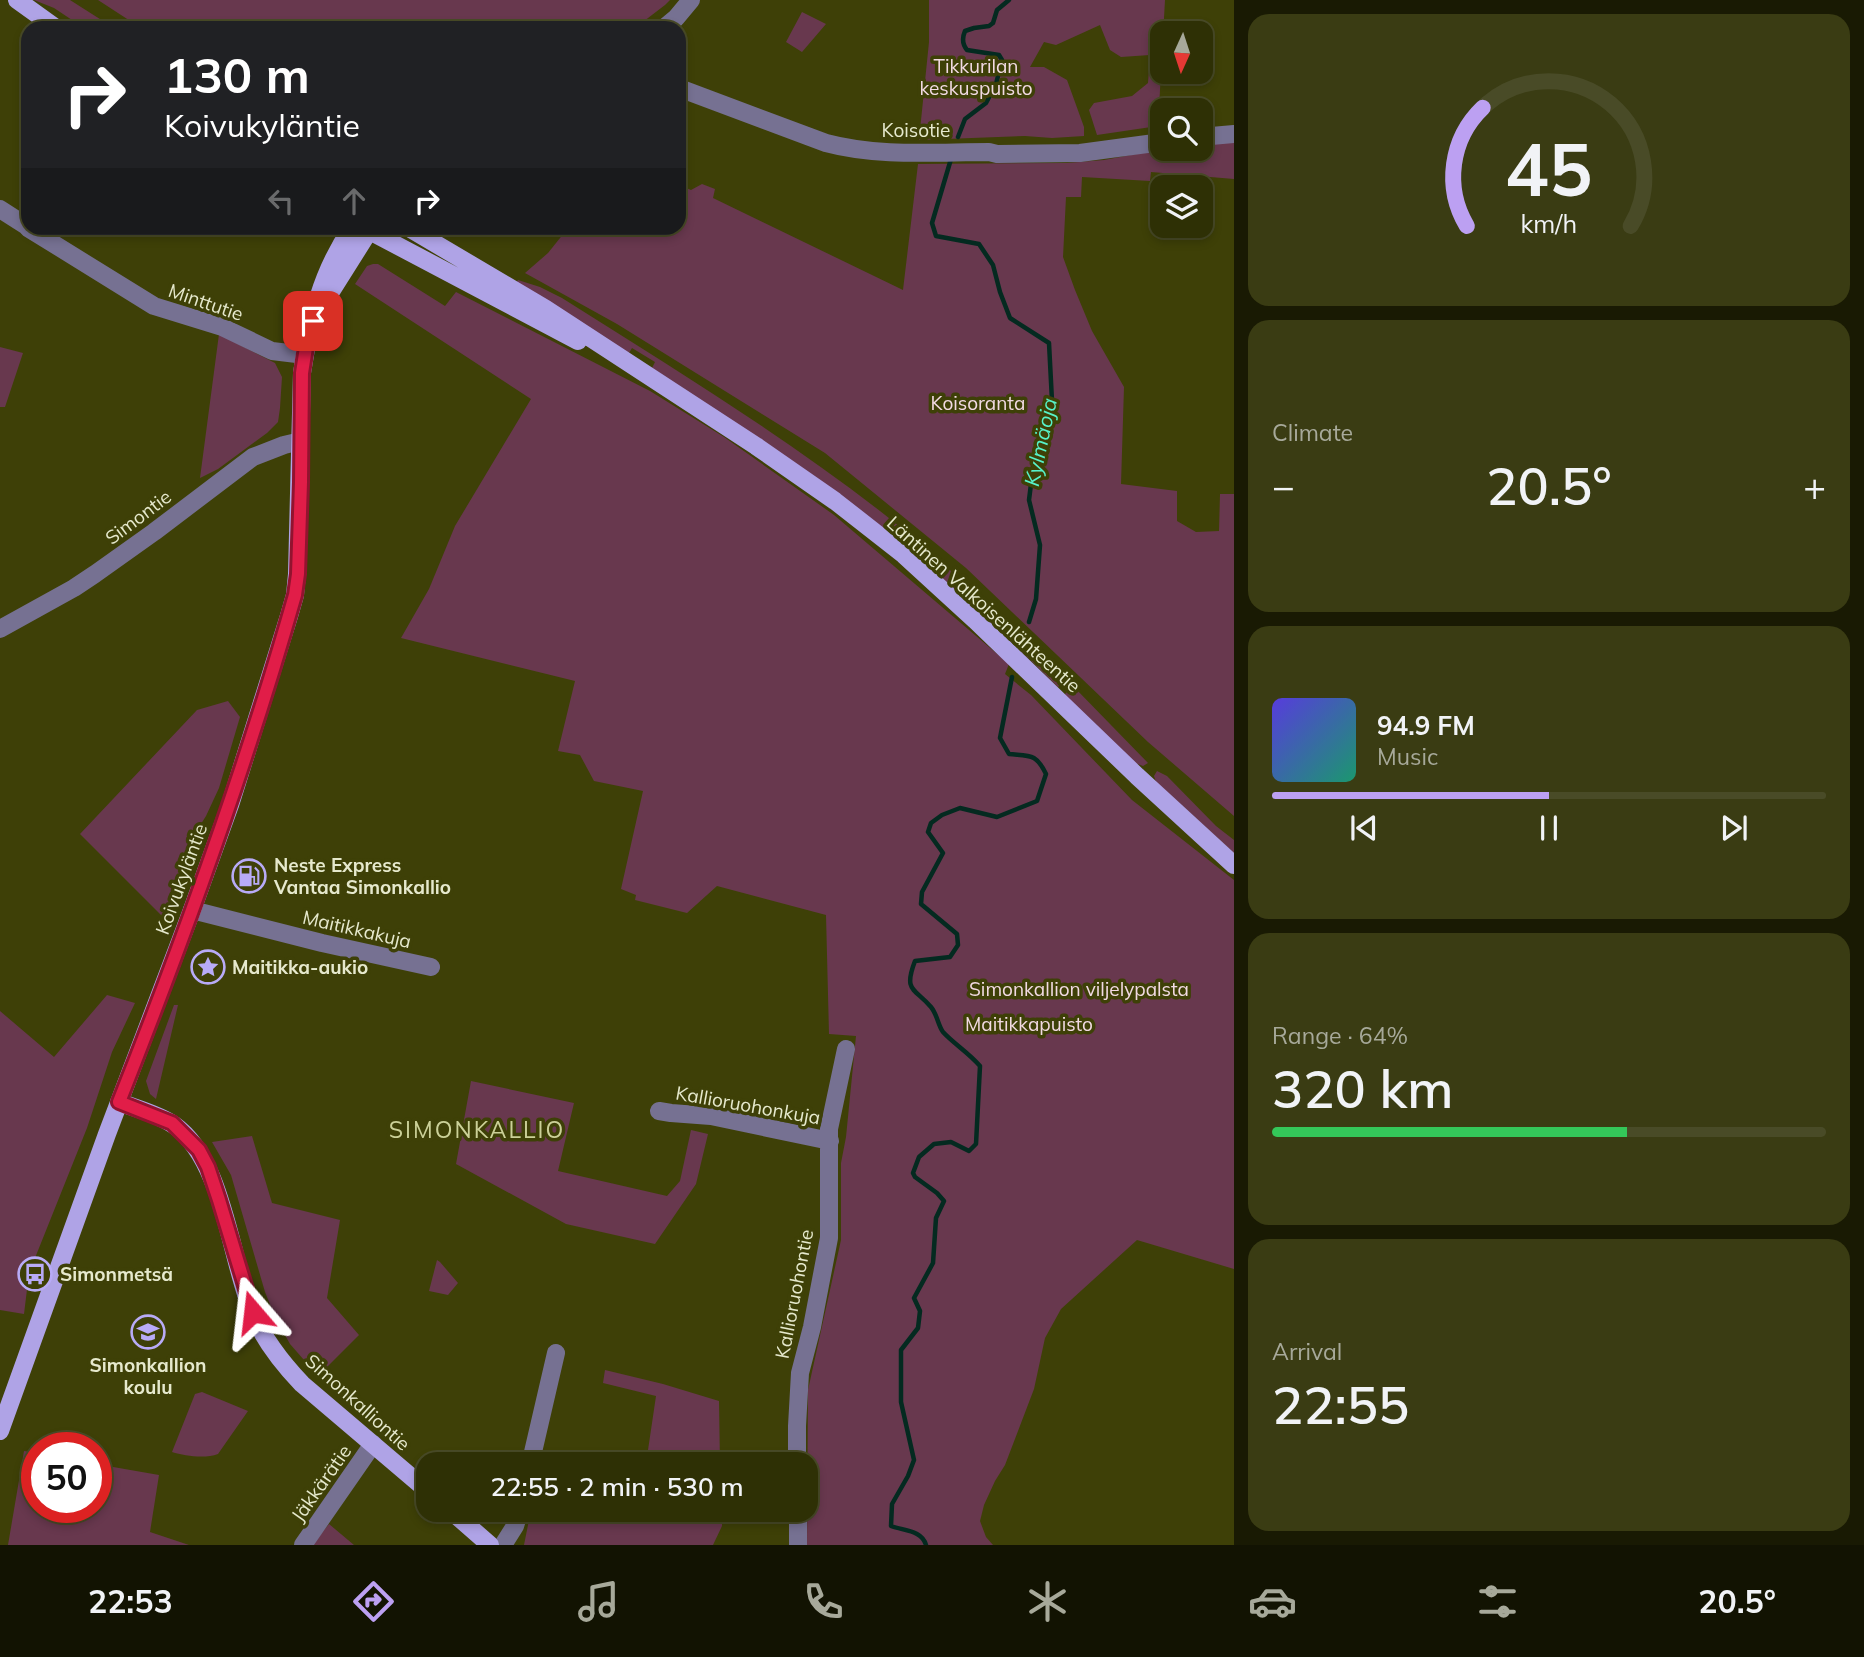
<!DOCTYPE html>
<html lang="en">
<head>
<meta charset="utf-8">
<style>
  body { margin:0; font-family:Mulish,sans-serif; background:#3a3c13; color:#f1f3f6; height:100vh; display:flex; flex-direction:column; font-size:26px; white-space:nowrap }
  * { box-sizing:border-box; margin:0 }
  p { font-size:23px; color:#a7a99a }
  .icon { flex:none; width:38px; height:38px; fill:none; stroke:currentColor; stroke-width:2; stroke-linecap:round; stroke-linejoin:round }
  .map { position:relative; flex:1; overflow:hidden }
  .sheet { display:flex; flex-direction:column; gap:14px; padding:14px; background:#191a03; width:630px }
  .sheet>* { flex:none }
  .banner { position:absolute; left:21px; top:21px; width:665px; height:214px; border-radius:21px; box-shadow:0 4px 10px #0003,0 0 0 2px #494b27; background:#202124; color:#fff; overflow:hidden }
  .needle { width:46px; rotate:183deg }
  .buttons { position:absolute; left:1150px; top:21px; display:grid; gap:14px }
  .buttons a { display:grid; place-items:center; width:63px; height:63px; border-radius:14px; background:#2e3005; box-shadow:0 4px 10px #0003,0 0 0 2px #494b27; font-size:35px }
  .speed { position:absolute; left:21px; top:1432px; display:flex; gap:14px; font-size:35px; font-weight:700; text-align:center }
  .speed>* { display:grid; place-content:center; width:91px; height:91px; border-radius:50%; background:#2e3005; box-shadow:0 4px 10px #0003,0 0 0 2px #494b27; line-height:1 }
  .speed .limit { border:10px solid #d22; background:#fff; color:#111 }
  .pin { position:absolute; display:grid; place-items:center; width:60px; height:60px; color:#fff; margin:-30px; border-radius:14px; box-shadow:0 4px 10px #0006 }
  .me { position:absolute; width:77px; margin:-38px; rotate:343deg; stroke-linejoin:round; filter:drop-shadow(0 0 5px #0008) }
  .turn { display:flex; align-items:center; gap:24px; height:147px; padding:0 28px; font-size:32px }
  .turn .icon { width:91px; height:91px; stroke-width:2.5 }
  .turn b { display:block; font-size:49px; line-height:60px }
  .lanes { display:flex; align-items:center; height:66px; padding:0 28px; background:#0003; justify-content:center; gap:35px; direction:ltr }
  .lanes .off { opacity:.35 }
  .big { font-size:52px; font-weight:600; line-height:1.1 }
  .sheet .card { flex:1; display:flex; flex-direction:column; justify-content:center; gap:10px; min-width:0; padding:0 24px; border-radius:21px; background:#3a3c13 }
  .sheet .dial { align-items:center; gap:0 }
  .dial svg { height:182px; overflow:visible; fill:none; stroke:#494b27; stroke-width:7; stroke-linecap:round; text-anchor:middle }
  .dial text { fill:#f1f3f6; stroke:none }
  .song { display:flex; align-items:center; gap:21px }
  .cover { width:84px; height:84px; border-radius:10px; background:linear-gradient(135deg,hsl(250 70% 55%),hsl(160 70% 35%)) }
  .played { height:7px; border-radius:4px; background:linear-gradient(90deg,#bca0f2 50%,#494b27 50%) }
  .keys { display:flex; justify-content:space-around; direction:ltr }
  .heat { display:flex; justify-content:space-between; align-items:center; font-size:38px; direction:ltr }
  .charge { height:10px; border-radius:5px; background:linear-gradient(90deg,#34c759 64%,#494b27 0) }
  .trip { position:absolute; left:416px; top:1452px; width:402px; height:70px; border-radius:21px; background:#2e3005; box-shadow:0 4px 10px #0003,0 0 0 2px #494b27; font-weight:600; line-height:70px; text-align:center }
  .tabs { display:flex; height:112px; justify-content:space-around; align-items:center; background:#121302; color:#a7a99a }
  .tabs .icon { width:49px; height:49px }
  .tabs .current { color:#bca0f2 }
  .tabs b { font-size:32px; color:#f1f3f6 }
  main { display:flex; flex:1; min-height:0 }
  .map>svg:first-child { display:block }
  .green { fill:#68384e }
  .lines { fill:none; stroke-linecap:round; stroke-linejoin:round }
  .stream { stroke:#042a20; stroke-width:4.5 }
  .minor { stroke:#767192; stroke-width:18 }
  .major { stroke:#afa3e6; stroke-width:18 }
  .route-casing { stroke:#92132f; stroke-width:18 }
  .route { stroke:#e11d48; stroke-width:12 }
  .labels { text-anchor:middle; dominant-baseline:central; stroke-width:7; stroke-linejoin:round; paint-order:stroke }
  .park-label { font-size:19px; fill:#f2dae3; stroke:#3e4007 }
  .street-label { font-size:19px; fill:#e6e9cd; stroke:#3e4007 }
  .poi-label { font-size:19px; font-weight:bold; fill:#e6e9cd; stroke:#3e4007; text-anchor:start }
  .water-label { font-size:21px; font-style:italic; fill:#57f2c9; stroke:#3e4007 }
  .quarter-label { font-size:23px; letter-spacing:2px; fill:#cbd098; stroke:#3e4007 }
</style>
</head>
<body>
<main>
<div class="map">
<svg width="1234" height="1545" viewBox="0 0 1234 1545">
  <rect width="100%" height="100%" fill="#3e4007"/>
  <path class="green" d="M34,0h36l44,28h-30l-30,-20z
    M98,0h572l-5,5 -30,23h-494z
    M929,0h236l-7,126 -61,9 -8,-25 5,-7 38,-7 16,-13 2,-28 -29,2 -11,-7 -10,-25 -44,20 -12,-3 -14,25h14l23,13 17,47v9l-32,2 -27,-2 -106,4 10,-98z
    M802,12l24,12 -24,28 -16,-10z
    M1234,141v38l-83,-7 -1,9 -68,-4 -1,20h-15l-3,60 12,33 17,41 32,56 -3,97 56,7v30l19,11 23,-1 1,-37h14v322l-86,-74 -182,-174 -141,-115 -208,-129 -92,-51 23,-20 20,-25h111v-43l12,5 11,-6 13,5 -2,9 190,92 15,-126 149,-1 37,-3 59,-11h37l1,-5z
    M373,264h5l67,42 11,-14 194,99 74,46 110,78 175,149 -4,10 26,21 101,105 102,80v389l-97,-29 -76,69 -16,29 -11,51 -29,76 -10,16 -11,24 -4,16 6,16 7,8h-186l1,-155 33,-150v-77l5,-26 10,-101 -27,-2 -3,-119 -109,-29 -30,27 -52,-13 1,-5 -15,-6 22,-98 -49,-10 -14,-26 -22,-4 17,-70 -174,-43 28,-49 26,-63 76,-127 -176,-115 12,-18z
    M518,280l22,7 22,11c108,68 217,135 318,213 66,51 125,111 186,168l-8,8c-52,-51 -105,-102 -161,-147 -78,-63 -162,-117 -245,-172l3,-6 -23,-14 -3,5 -111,-69 -1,-2z
    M219,334l56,29 7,14 -2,31 -2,14 -11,11 -49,36 -18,9z
    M0,347l23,6 -18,54h-5z
    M1073,686l75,77 -5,3 -8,-3 -69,-67 -1,-2z
    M228,701l12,16 -21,71 -13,28 -12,19 -15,37 -4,27 -8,22 -87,-87 117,-124z
    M1157,771l10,5 49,50 18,14v13l-78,-71 -2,-6z
    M107,995l28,8 -23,49 -25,76 -58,145 -5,41 -24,-4v-299l54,46z
    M174,1005h4l-22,94 -6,-5 -4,-13z
    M471,1081l103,22 -16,68 109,25 13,-15 11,-51 17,4 -12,50 -41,60 -89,-20 -110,-60z
    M252,1136l20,67 68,17 -13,78 32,37 -41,41 -28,-32 -15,-27 -10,-25 -34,-117 -19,-33z
    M437,1260l3,2 18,21 -10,12 -19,-4z
    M605,1370l58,14 56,17 1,64h-76l4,-15 8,-54 -53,-13z
    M202,1392l46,19 -30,43c-13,5 -33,2 -46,-2l23,-58z
    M24,1451l13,2v54h59v-43l63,11 -9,57 39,13h-181z
    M531,1510h49l48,12 3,-12h91v16l-9,19h-189z
    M329,1524l25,21h-42z"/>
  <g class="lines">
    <path class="stream" d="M958,137l7,-18 21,-16 10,-19 6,-24 -3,-5 -32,-5c-5,-6 -5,-12 -2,-19l9,-3 15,-2 4,-3 4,-13 12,-10
      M951,159l-19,64 4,13 43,8 14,21 7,27 10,26 39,25 3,58 -18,59 -5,40 11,45 -4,54 -7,23
      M926,1545c-4,-15 -22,-14 -35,-19l1,-22 16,-28 6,-16 -13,-58v-52l17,-22 2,-17 -6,-13 19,-35 3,-45 8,-17 -7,-8 -22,-16 -2,-4 6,-16 15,-13 17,-2 18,9 7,-7 4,-78c-12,-14 -26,-22 -37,-34 -5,-7 -6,-18 -12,-25 -16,-19 -28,-15 -16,-46l35,-4 8,-12 -1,-11 -36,-30 1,-12 21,-39 -15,-21 3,-9 11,-8 18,-7 37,9 40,-16 9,-27c-10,-21 -16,-18 -37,-20l-9,-16 12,-61"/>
    <path class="minor" d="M664,28l12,-10 15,-18
      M679,88l147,55c52,14 109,9 163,9l8,2 83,-1 82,-11
      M1200,137l34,-3
      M0,209l28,18
      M28,228l126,78 68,21 50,24 33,4
      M0,629l74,-41 21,-14 59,-42 99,-75 31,-12 17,-4
      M192,910l130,33 109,24
      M659,1111l12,2 40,3 119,25
      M530,1465l26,-112
      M797,1465v-39l3,-53 12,-46 17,-89v-109l17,-80
      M798,1510v35
      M303,1545l70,-101
      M503,1545l12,-19 5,-16"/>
    <path class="major" d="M17,0l39,28
      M364,228l214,113
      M409,228l137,81 210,137 79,55 69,54 71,65 162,156 97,89
      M320,309l51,-81
      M119,1102c18,7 39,12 55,23 50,35 56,134 79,189 11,26 29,49 49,70l127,108
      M0,1431l107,-297 85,-224 38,-105 59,-189 6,-21 2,-21 5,-201c8,-52 19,-101 50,-145
      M450,1510l40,35"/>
  </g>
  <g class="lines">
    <defs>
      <path id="route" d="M253,1312l-34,-112 -11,-33 -9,-17 -27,-27 -53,-21c66,-166 127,-335 176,-507l3,-21 3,-92 1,-109 5,-32 6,-20"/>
    </defs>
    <use href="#route" class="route-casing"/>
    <use href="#route" class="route"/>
  </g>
  <defs>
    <symbol id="fuel-ring" viewBox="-11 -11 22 22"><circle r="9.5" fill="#3e4007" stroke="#b8abf7" stroke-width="1.5"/><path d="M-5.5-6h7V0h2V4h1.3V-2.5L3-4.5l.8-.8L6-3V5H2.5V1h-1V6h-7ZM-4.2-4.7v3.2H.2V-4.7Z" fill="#b8abf7"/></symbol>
    <symbol id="sight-ring" viewBox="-11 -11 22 22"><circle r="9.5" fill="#3e4007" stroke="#b8abf7" stroke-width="1.5"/><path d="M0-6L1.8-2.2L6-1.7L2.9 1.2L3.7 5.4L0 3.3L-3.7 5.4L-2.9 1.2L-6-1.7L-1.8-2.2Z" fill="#b8abf7"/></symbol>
    <symbol id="bus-ring" viewBox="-11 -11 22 22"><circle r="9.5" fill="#3e4007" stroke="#b8abf7" stroke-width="1.5"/><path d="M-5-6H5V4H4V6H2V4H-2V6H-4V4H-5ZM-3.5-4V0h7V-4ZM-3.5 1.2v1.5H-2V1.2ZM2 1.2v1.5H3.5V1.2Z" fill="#b8abf7"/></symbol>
    <symbol id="school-ring" viewBox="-11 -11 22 22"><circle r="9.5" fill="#3e4007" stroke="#b8abf7" stroke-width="1.5"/><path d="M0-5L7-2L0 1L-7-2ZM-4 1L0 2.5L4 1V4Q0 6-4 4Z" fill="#b8abf7"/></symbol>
  </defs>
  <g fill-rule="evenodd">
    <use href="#fuel-ring" x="230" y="857" width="38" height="38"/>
    <use href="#sight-ring" x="189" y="948" width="38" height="38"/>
    <use href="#bus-ring" x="16" y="1255" width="38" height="38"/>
    <use href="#school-ring" x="129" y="1313" width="38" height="38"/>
  </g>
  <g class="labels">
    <g class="park-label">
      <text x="976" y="66">Tikkurilan<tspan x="976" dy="22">keskuspuisto</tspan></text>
      <text x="978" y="403">Koisoranta</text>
      <text x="1079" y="989">Simonkallion viljelypalsta</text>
      <text x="1029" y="1024">Maitikkapuisto</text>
    </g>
    <g class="street-label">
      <text x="916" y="130">Koisotie</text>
      <text transform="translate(206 302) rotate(19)">Minttutie</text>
      <text transform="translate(138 517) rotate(-37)">Simontie</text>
      <text transform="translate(984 604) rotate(42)">Läntinen Valkoisenlähteentie</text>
      <text transform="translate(181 879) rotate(-70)">Koivukyläntie</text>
      <text transform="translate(357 929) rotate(13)">Maitikkakuja</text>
      <text transform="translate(748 1105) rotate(10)">Kallioruohonkuja</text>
      <text transform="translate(794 1294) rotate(-79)">Kallioruohontie</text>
      <text transform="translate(358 1402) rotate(42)">Simonkalliontie</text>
      <text transform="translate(321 1483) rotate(-55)">Jäkkärätie</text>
    </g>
    <g class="poi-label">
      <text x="274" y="865">Neste Express<tspan x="274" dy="22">Vantaa Simonkallio</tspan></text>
      <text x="232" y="967">Maitikka-aukio</text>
      <text x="60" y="1274">Simonmetsä</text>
      <text x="148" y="1365" text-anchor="middle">Simonkallion<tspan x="148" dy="22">koulu</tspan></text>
    </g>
    <g class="water-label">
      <text transform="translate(1040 442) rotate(-78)">Kylmäoja</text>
    </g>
    <g class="quarter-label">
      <text x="477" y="1129">SIMONKALLIO</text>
    </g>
  </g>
</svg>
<div class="buttons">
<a><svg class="needle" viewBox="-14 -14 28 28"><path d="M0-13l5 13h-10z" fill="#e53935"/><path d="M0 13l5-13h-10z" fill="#a7a99a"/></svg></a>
<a><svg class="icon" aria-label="search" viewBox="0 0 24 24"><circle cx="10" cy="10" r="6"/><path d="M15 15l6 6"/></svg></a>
<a><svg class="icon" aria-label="layers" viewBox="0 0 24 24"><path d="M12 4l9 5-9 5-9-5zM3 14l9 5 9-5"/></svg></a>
</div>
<div class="speed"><div class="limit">50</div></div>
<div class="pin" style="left:313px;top:321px;background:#d93025"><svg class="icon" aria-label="arrive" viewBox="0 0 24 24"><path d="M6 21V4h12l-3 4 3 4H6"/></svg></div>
<svg class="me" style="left:253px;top:1312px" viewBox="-20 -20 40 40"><path d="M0-17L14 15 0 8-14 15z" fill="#e11d48" stroke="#fff" stroke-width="4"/></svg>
<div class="trip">22:55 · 2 min · 530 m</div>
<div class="banner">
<div class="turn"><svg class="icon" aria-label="right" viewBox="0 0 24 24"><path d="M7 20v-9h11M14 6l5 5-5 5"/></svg><div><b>130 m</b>Koivukyläntie</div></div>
<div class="lanes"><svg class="icon off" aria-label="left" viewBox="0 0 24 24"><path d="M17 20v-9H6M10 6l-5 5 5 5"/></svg><svg class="icon off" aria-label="ahead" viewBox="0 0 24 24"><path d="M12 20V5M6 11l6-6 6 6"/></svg><svg class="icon" aria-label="right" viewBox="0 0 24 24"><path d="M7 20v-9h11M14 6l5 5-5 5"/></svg></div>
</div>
</div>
<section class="sheet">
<div class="card dial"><svg viewBox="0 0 100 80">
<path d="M14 69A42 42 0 1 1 86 69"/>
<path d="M14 69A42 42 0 0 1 21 17" stroke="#bca0f2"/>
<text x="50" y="56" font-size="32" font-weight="700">45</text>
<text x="50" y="72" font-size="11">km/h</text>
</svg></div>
<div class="card"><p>Climate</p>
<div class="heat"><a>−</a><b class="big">20.5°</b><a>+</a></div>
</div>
<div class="card">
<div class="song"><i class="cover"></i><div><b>94.9 FM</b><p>Music</p></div></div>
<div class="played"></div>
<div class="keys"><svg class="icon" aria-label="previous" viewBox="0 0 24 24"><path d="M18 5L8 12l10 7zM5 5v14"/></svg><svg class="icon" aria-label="pause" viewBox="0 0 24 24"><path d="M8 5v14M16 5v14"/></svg><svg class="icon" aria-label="next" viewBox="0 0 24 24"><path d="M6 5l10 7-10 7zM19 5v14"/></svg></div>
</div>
<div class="card"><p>Range · 64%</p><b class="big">320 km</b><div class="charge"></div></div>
<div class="card"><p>Arrival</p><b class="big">22:55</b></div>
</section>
</main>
<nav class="tabs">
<b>22:53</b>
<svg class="icon current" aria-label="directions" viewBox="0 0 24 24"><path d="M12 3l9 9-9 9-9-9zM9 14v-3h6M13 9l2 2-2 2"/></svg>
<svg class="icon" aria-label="music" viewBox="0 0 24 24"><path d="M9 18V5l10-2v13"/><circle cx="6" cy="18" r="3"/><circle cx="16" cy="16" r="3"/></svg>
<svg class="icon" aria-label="phone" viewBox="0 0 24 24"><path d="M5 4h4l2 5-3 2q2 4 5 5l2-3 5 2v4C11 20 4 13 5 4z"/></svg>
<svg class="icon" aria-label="climate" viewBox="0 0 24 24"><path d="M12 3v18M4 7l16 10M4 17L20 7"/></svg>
<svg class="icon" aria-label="car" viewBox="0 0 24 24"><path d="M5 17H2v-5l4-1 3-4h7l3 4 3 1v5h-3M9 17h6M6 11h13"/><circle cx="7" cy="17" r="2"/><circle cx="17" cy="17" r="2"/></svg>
<svg class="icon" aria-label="filters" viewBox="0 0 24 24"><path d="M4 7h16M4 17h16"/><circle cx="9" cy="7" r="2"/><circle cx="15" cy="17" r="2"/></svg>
<b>20.5°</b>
</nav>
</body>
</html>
